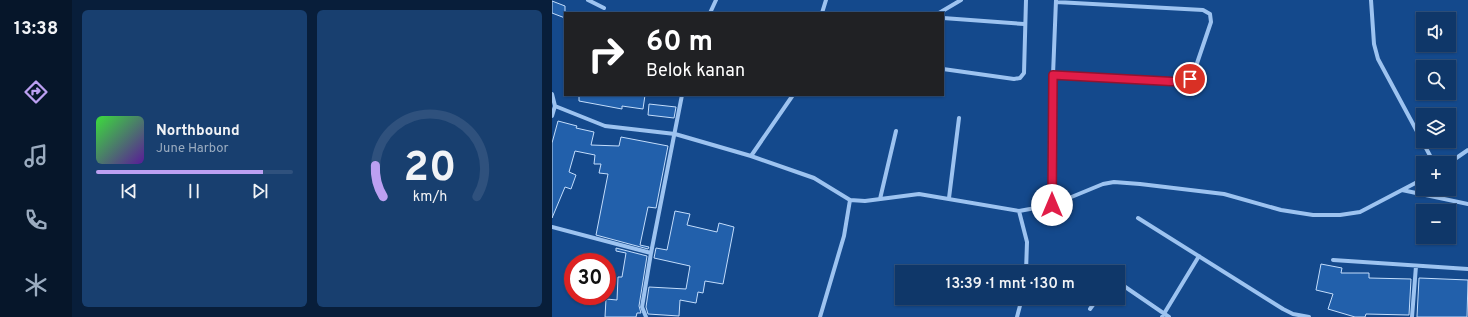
<!DOCTYPE html>
<html lang="id">
<head>
<meta charset="utf-8">
<style>
  body { margin:0; font-family:Overpass,sans-serif; background:#183f6f; color:#f1f3f6; height:100vh; display:flex; flex-direction:column; font-size:15px; white-space:nowrap }
  * { box-sizing:border-box; margin:0 }
  p { font-size:13px; color:#9bacc0 }
  .icon { flex:none; width:22px; height:22px; fill:none; stroke:currentColor; stroke-width:2; stroke-linecap:round; stroke-linejoin:round }
  .map { position:relative; flex:1; overflow:hidden }
  .side { display:flex; flex-direction:column; gap:10px; padding:10px; background:#081e3a; width:480px }
  .side>* { flex:none }
  .hud { position:absolute; left:12px; top:12px; width:380px; height:84px; border-radius:0px; box-shadow:0 1px 3px #0004,0 0 0 1px #2f517d; background:#202124; color:#fff; overflow:hidden }
  .buttons { position:absolute; left:864px; top:12px; display:grid; gap:8px }
  .buttons a { display:grid; place-items:center; width:40px; height:40px; border-radius:0px; background:#0f3769; box-shadow:0 1px 3px #0004,0 0 0 1px #2f517d; font-size:20px }
  .speed { position:absolute; left:12px; top:253px; display:flex; gap:8px; font-size:20px; font-weight:700; text-align:center }
  .speed>* { display:grid; place-content:center; width:52px; height:52px; border-radius:50%; background:#0f3769; box-shadow:0 1px 3px #0004,0 0 0 1px #2f517d; line-height:1 }
  .speed .limit { border:6px solid #d22; background:#fff; color:#111 }
  .pin { position:absolute; display:grid; place-items:center; width:34px; height:34px; color:#fff; margin:-17px; border:2px solid #fff; border-radius:50%; box-shadow:0 1px 4px #0007 }
  .me { position:absolute; width:44px; margin:-22px; rotate:0deg; stroke-linejoin:round; filter:drop-shadow(0 0 3px #0008) }
  .turn { display:flex; align-items:center; gap:14px; height:84px; padding:0 16px; font-size:18px }
  .turn .icon { width:52px; height:52px; stroke-width:2.5 }
  .turn b { display:block; font-size:28px; line-height:34px }
  .side .tile { flex:1; display:flex; flex-direction:column; justify-content:center; gap:6px; min-width:0; padding:0 14px; border-radius:6px; background:#183f6f }
  .side .dial { align-items:center; gap:0 }
  .dial svg { height:104px; overflow:visible; fill:none; stroke:#2f517d; stroke-width:7; stroke-linecap:round; text-anchor:middle }
  .dial text { fill:#f1f3f6; stroke:none }
  .song { display:flex; align-items:center; gap:12px }
  .cover { width:48px; height:48px; border-radius:6px; background:linear-gradient(135deg,hsl(120 70% 55%),hsl(270 70% 35%)) }
  .played { height:4px; border-radius:2px; background:linear-gradient(90deg,#bca0f2 85%,#2f517d 85%) }
  .keys { display:flex; justify-content:space-around; direction:ltr }
  .side .tiles { flex:1; display:grid; gap:10px; grid-template-columns:repeat(2,1fr) }
  .trip { position:absolute; left:343px; top:265px; width:230px; height:40px; border-radius:0px; background:#0f3769; box-shadow:0 1px 3px #0004,0 0 0 1px #2f517d; font-weight:600; line-height:40px; text-align:center }
  main { display:flex; flex:1; min-height:0 }
  .dock { display:flex; flex-direction:column; width:72px; justify-content:space-around; align-items:center; background:#06162a; color:#9bacc0 }
  .dock .icon { width:28px; height:28px }
  .dock .on { color:#bca0f2 }
  .dock b { font-size:18px; color:#f1f3f6 }
  .map>svg:first-child { display:block }
  .building { fill:#2260ab; stroke:#c3ddfc }
  .lines { fill:none; stroke-linecap:round; stroke-linejoin:round }
  .street { stroke:#9dc3f0; stroke-width:4 }
  .route-casing { stroke:#92132f; stroke-width:10 }
  .route { stroke:#e11d48; stroke-width:7 }
</style>
</head>
<body>
<main>
<nav class="dock">
<b>13:38</b>
<svg class="icon on" aria-label="directions" viewBox="0 0 24 24"><path d="M12 3l9 9-9 9-9-9zM9 14v-3h6M13 9l2 2-2 2"/></svg>
<svg class="icon" aria-label="music" viewBox="0 0 24 24"><path d="M9 18V5l10-2v13"/><circle cx="6" cy="18" r="3"/><circle cx="16" cy="16" r="3"/></svg>
<svg class="icon" aria-label="phone" viewBox="0 0 24 24"><path d="M5 4h4l2 5-3 2q2 4 5 5l2-3 5 2v4C11 20 4 13 5 4z"/></svg>
<svg class="icon" aria-label="climate" viewBox="0 0 24 24"><path d="M12 3v18M4 7l16 10M4 17L20 7"/></svg>
</nav>
<section class="side">
<div class="tiles">
<div class="tile">
<div class="song"><i class="cover"></i><div><b>Northbound</b><p>June Harbor</p></div></div>
<div class="played"></div>
<div class="keys"><svg class="icon" aria-label="previous" viewBox="0 0 24 24"><path d="M18 5L8 12l10 7zM5 5v14"/></svg><svg class="icon" aria-label="pause" viewBox="0 0 24 24"><path d="M8 5v14M16 5v14"/></svg><svg class="icon" aria-label="next" viewBox="0 0 24 24"><path d="M6 5l10 7-10 7zM19 5v14"/></svg></div>
</div>
<div class="tile dial"><svg viewBox="0 0 100 80">
<path d="M14 69A42 42 0 1 1 86 69"/>
<path d="M14 69A42 42 0 0 1 8 45" stroke="#bca0f2"/>
<text x="50" y="56" font-size="32" font-weight="700">20</text>
<text x="50" y="72" font-size="11">km/h</text>
</svg></div>
</div>
</section>
<div class="map">
<svg width="916" height="317" viewBox="0 0 916 317">
  <rect width="100%" height="100%" fill="#14498c"/>
  <path class="building" d="M0,1l13,5v12l-13,-5z
    M27,95h66l-2,14 -21,-3v3l-43,-8z
    M97,104l27,3 -2,11 -26,-3z
    M6,121l19,5 -1,2 18,4 -3,13 28,1 2,-9 47,9 -12,62 -8,-1 -8,38 9,2 -1,2 -52,-14 12,-61 -9,-1 2,-9h-7l1,-9 -20,-4 -6,21 7,3 -5,14 -6,-2 -13,31v-75z
    M123,211l15,3 -3,11 30,7 2,-9 15,4 -11,57 -18,-3 -2,12 -5,-1 -2,11 -16,-3 -1,16 -31,-2 -2,-7 3,-20 37,2 4,-23 -36,-8 2,-10 11,2z
    M64,248l31,8 -8,50 2,7h-4l-1,4h-31l1,-18 11,1 1,-23h4l4,-24 -10,-2z
    M769,264l21,4 -1,5h28v5l42,1 -2,36 -43,-1 -1,3h-10l-27,-8 5,-15 -17,-4z
    M867,278l49,2 -1,37h-50z"/>
  <g class="lines">
    <path class="street" d="M36,0l16,8
      M819,0l3,44 4,15 56,104
      M158,13l6,-13
      M270,13l4,-13
      M387,13l22,-13
      M391,18l81,6
      M391,69l71,10 6,-1 4,-5 2,-73
      M501,75l133,6 7,-6 18,-53 -1,-8 -7,-4 -147,-8
      M0,94l3,12 -3,10
      M3,106l50,20 70,8 76,22 63,22 36,22 15,1 54,-7 100,17 33,-6 51,-21 11,-2 26,2 84,10 57,16 32,5h27l20,-3 63,-33
      M199,156l42,-61
      M897,163l19,-13
      M850,190l66,14
      M397,198l10,-80
      M328,199l16,-68
      M500,205l1,-130 3,-75
      M467,211l8,31 -1,30
      M586,218l145,91 10,5 16,3
      M0,227l99,26 31,-158
      M781,260l135,9
      M566,282l51,35
      M538,309l8,-11
      M94,317l-4,-10 9,-54
      M268,317l24,-81 6,-36
      M465,317l5,-19
      M610,317l37,-61
      M860,317l4,-51"/>
  </g>
  <g class="lines">
    <defs>
      <path id="route" d="M500,205l1,-130 128,7 9,-3"/>
    </defs>
    <use href="#route" class="route-casing"/>
    <use href="#route" class="route"/>
  </g>
</svg>
<div class="buttons">
<a><svg class="icon" aria-label="sound" viewBox="0 0 24 24"><path d="M4 9h4l5-4v14l-5-4H4zM17 9q2 3 0 6"/></svg></a>
<a><svg class="icon" aria-label="search" viewBox="0 0 24 24"><circle cx="10" cy="10" r="6"/><path d="M15 15l6 6"/></svg></a>
<a><svg class="icon" aria-label="layers" viewBox="0 0 24 24"><path d="M12 4l9 5-9 5-9-5zM3 14l9 5 9-5"/></svg></a>
<a>+</a>
<a>−</a>
</div>
<div class="speed"><div class="limit">30</div></div>
<div class="pin" style="left:638px;top:79px;background:#d93025"><svg class="icon" aria-label="arrive" viewBox="0 0 24 24"><path d="M6 21V4h12l-3 4 3 4H6"/></svg></div>
<svg class="me" style="left:500px;top:205px" viewBox="-20 -20 40 40"><circle r="19" fill="#fff"/><path d="M0-13L10 11 0 6-10 11z" fill="#e11d48"/></svg>
<div class="trip">13:39 · 1 mnt · 130 m</div>
<div class="hud">
<div class="turn"><svg class="icon" aria-label="right" viewBox="0 0 24 24"><path d="M7 20v-9h11M14 6l5 5-5 5"/></svg><div><b>60 m</b>Belok kanan</div></div>
</div>
</div>
</main>
</body>
</html>
